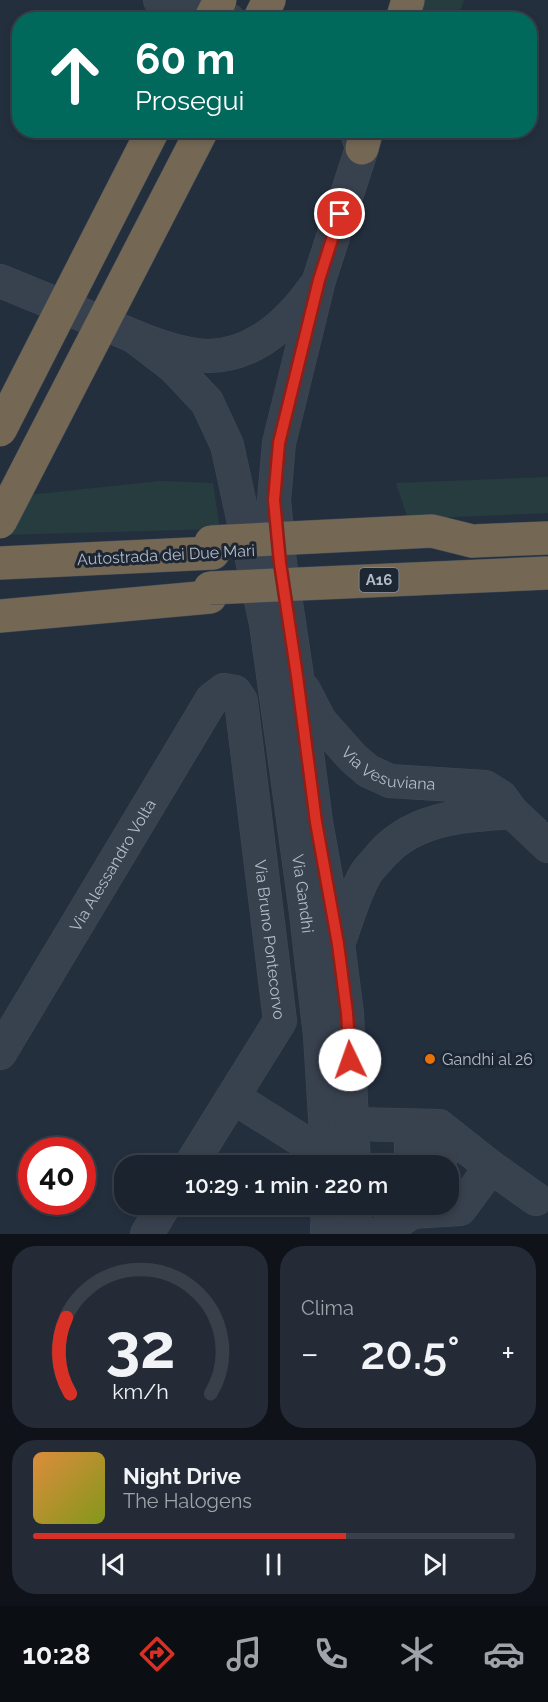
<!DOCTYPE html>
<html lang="it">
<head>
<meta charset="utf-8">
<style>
  body { margin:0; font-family:Raleway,sans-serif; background:#242b36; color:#f1f3f6; height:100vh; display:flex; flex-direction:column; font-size:22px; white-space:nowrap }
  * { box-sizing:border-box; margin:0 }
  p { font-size:20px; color:#a0a4aa }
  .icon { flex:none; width:33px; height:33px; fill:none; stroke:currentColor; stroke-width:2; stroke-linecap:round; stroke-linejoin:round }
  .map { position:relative; height:1234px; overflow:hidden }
  .sheet { display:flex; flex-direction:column; gap:12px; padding:12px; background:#0f1319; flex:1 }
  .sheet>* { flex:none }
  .guide { position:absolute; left:12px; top:12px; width:525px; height:126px; border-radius:24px; box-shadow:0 3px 9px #0003,0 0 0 2px #39404a; background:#00695c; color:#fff; overflow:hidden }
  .speed { position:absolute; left:18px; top:1137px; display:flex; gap:12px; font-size:30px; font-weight:700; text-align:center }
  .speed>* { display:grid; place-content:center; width:78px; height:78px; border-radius:50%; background:#1b232e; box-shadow:0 3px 9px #0003,0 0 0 2px #39404a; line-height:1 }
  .speed .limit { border:9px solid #d22; background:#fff; color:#111 }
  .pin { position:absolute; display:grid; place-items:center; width:51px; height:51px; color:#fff; margin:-26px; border:3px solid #fff; border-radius:50%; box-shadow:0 2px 6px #0007 }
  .me { position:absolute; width:66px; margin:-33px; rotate:357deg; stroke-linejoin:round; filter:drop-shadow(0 0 4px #0008) }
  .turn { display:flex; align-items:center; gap:21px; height:126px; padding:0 24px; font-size:27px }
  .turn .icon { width:78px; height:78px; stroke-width:2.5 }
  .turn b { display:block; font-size:42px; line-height:51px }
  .big { font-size:45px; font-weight:600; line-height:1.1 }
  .sheet .tile { flex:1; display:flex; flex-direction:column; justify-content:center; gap:9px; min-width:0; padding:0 21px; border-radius:24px; background:#242b36 }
  .sheet .dial { align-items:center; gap:0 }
  .dial svg { height:156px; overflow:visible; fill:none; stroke:#39404a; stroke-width:7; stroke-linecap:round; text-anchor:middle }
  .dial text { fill:#f1f3f6; stroke:none }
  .song { display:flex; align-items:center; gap:18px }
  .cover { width:72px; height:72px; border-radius:9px; background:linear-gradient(135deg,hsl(30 70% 55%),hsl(70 70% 35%)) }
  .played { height:6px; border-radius:3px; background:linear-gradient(90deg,#d93025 65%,#39404a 65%) }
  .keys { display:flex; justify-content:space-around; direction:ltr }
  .heat { display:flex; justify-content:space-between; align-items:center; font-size:33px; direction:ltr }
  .sheet .tiles { flex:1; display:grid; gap:12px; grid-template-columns:1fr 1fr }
  .tile:last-child { grid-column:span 2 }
  .trip { position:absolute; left:114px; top:1155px; width:345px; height:60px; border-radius:24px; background:#1b232e; box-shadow:0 3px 9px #0003,0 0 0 2px #39404a; font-weight:600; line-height:60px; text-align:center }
  .menu { display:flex; height:96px; justify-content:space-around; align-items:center; background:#0b0e12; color:#a0a4aa }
  .menu .icon { width:42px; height:42px }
  .menu .current { color:#d93025 }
  .menu b { font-size:27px; color:#f1f3f6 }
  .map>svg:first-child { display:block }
  .green { fill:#263c3f }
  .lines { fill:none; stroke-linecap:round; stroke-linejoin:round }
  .minor-casing { stroke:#414a57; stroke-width:34 }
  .highway-casing { stroke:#434c59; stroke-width:34 }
  .minor { stroke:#38414e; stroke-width:33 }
  .highway { stroke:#746855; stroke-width:33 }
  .highway-bridge-casing { stroke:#434c59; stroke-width:34; stroke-linecap:butt }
  .highway-bridge { stroke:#746855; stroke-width:33 }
  .route-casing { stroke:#8d1f18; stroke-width:15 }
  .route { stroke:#d93025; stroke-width:10 }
  .food-dot { fill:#e8710a; stroke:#1d2633; stroke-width:2 }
  .labels { text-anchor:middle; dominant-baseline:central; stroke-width:6; stroke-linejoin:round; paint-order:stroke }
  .shield { fill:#1d2633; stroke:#878f9c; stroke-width:1.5 }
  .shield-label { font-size:15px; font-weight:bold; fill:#b4bcc9 }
  .street-label { font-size:16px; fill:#b4bcc9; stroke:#1d2633 }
  .poi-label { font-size:16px; fill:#b4bcc9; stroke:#1d2633; text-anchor:start }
</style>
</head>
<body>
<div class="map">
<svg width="548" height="1234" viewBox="0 0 548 1234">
  <rect width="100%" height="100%" fill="#242f3e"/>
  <path class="green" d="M420,0h44l-7,19 -43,1z
    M548,477v36l-140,6 -12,-36z
    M160,481l53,2 7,46 -220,6v-37z"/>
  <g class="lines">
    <defs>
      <g id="minor">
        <path d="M160,0l69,20"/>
        <path d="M0,281c37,15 73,30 110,45 27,12 57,25 86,29 50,7 90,-28 117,-66"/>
        <path id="s1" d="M135,337l39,30 33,35 20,43 39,179 40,289 14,123 8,130"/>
        <path id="s2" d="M304,690l16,31 33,37 15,13 22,10 95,6 16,10 11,15 36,34"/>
        <path d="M338,944c9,-23 15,-48 27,-69 3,-6 8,-10 12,-15 34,-43 84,-44 135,-48"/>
        <path id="s3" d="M0,1053l212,-354 12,-9 11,2 6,9 39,320 -90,145"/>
        <path d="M233,1097l95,60"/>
        <path d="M352,1124l87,2 52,41 -31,42 -48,3 -32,22"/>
        <path d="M411,1126v40"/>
        <path d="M439,1126l1,40"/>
        <path d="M354,1166l-7,-153 -9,-69 -22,-122 -19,-146 -17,-113 -6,-63 5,-57 40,-163 43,-132 -6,-18"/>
        <path d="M491,1167l45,32"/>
        <path d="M355,1204v30"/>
        <path d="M147,1234l18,-30"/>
        <path d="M327,1234l1,-30"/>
      </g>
      <path id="highway" d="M259,20l10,-20
        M402,20l6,-20
        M362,148l5,-18
        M472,541l76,-3
        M0,563l213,-10
        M0,616l210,-19"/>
    </defs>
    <use href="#minor" class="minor-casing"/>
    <use href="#highway" class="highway-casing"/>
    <use href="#minor" class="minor"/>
    <use href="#highway" class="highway"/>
    <defs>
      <path id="highway-bridge" d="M210,20l10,-20
        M0,430l153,-300
        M0,522l202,-392
        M211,542l221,-11 40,10
        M210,588l338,-15"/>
    </defs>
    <use href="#highway-bridge" class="highway-bridge-casing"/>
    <use href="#highway-bridge" class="highway-bridge"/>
  </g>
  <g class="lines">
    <defs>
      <path id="route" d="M340,214l-21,66 -40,163 -5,57 6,63 17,113 19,146 22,122 9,69 3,47"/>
    </defs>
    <use href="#route" class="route-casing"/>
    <use href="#route" class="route"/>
  </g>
  <circle class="food-dot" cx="430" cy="1059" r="6"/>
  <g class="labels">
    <rect class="shield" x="359.5" y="568" width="39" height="24" rx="4.5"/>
    <g class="shield-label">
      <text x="379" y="580">A16</text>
    </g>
    <g class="street-label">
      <text transform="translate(166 555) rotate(-3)">Autostrada dei Due Mari</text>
      <text stroke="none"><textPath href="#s2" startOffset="123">Via Vesuviana</textPath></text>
      <text stroke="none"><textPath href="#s3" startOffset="219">Via Alessandro Volta</textPath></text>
      <text stroke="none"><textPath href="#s1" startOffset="600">Via Gandhi</textPath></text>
      <text stroke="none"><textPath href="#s3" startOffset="690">Via Bruno Pontecorvo</textPath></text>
    </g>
    <g class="poi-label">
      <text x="442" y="1059">Gandhi al 26</text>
    </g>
  </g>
</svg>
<div class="speed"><div class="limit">40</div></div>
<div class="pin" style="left:340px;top:214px;background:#d93025"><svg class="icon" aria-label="arrive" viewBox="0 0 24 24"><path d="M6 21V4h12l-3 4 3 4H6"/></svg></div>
<svg class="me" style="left:350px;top:1060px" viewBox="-20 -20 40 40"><circle r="19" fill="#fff"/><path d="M0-13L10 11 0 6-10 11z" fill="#d93025"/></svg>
<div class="trip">10:29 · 1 min · 220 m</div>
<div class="guide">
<div class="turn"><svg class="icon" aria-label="ahead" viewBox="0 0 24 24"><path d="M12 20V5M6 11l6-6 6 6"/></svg><div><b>60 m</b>Prosegui</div></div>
</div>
</div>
<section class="sheet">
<div class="tiles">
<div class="tile dial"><svg viewBox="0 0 100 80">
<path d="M14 69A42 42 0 1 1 86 69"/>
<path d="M14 69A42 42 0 0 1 12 30" stroke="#d93025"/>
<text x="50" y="56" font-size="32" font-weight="700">32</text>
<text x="50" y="72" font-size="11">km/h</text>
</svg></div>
<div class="tile"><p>Clima</p>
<div class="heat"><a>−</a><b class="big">20.5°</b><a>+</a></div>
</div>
<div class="tile">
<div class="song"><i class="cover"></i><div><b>Night Drive</b><p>The Halogens</p></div></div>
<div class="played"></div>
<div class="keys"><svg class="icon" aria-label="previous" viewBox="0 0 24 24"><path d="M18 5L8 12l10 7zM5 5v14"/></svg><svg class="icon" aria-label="pause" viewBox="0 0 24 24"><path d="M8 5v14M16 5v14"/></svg><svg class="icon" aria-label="next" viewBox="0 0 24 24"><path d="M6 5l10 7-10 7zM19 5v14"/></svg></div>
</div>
</div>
</section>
<nav class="menu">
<b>10:28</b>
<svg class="icon current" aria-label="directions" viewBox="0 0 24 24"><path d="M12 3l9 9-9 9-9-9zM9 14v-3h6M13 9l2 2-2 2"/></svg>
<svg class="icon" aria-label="music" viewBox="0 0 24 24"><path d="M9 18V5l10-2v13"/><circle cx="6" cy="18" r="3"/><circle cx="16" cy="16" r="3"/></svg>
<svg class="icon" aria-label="phone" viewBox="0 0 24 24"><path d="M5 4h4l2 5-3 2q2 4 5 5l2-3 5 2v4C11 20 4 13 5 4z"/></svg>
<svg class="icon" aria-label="climate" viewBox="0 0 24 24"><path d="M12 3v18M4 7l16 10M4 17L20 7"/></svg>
<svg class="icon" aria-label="car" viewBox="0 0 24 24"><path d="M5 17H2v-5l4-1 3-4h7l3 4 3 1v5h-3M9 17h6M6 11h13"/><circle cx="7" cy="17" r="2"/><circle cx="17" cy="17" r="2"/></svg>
</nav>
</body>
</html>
